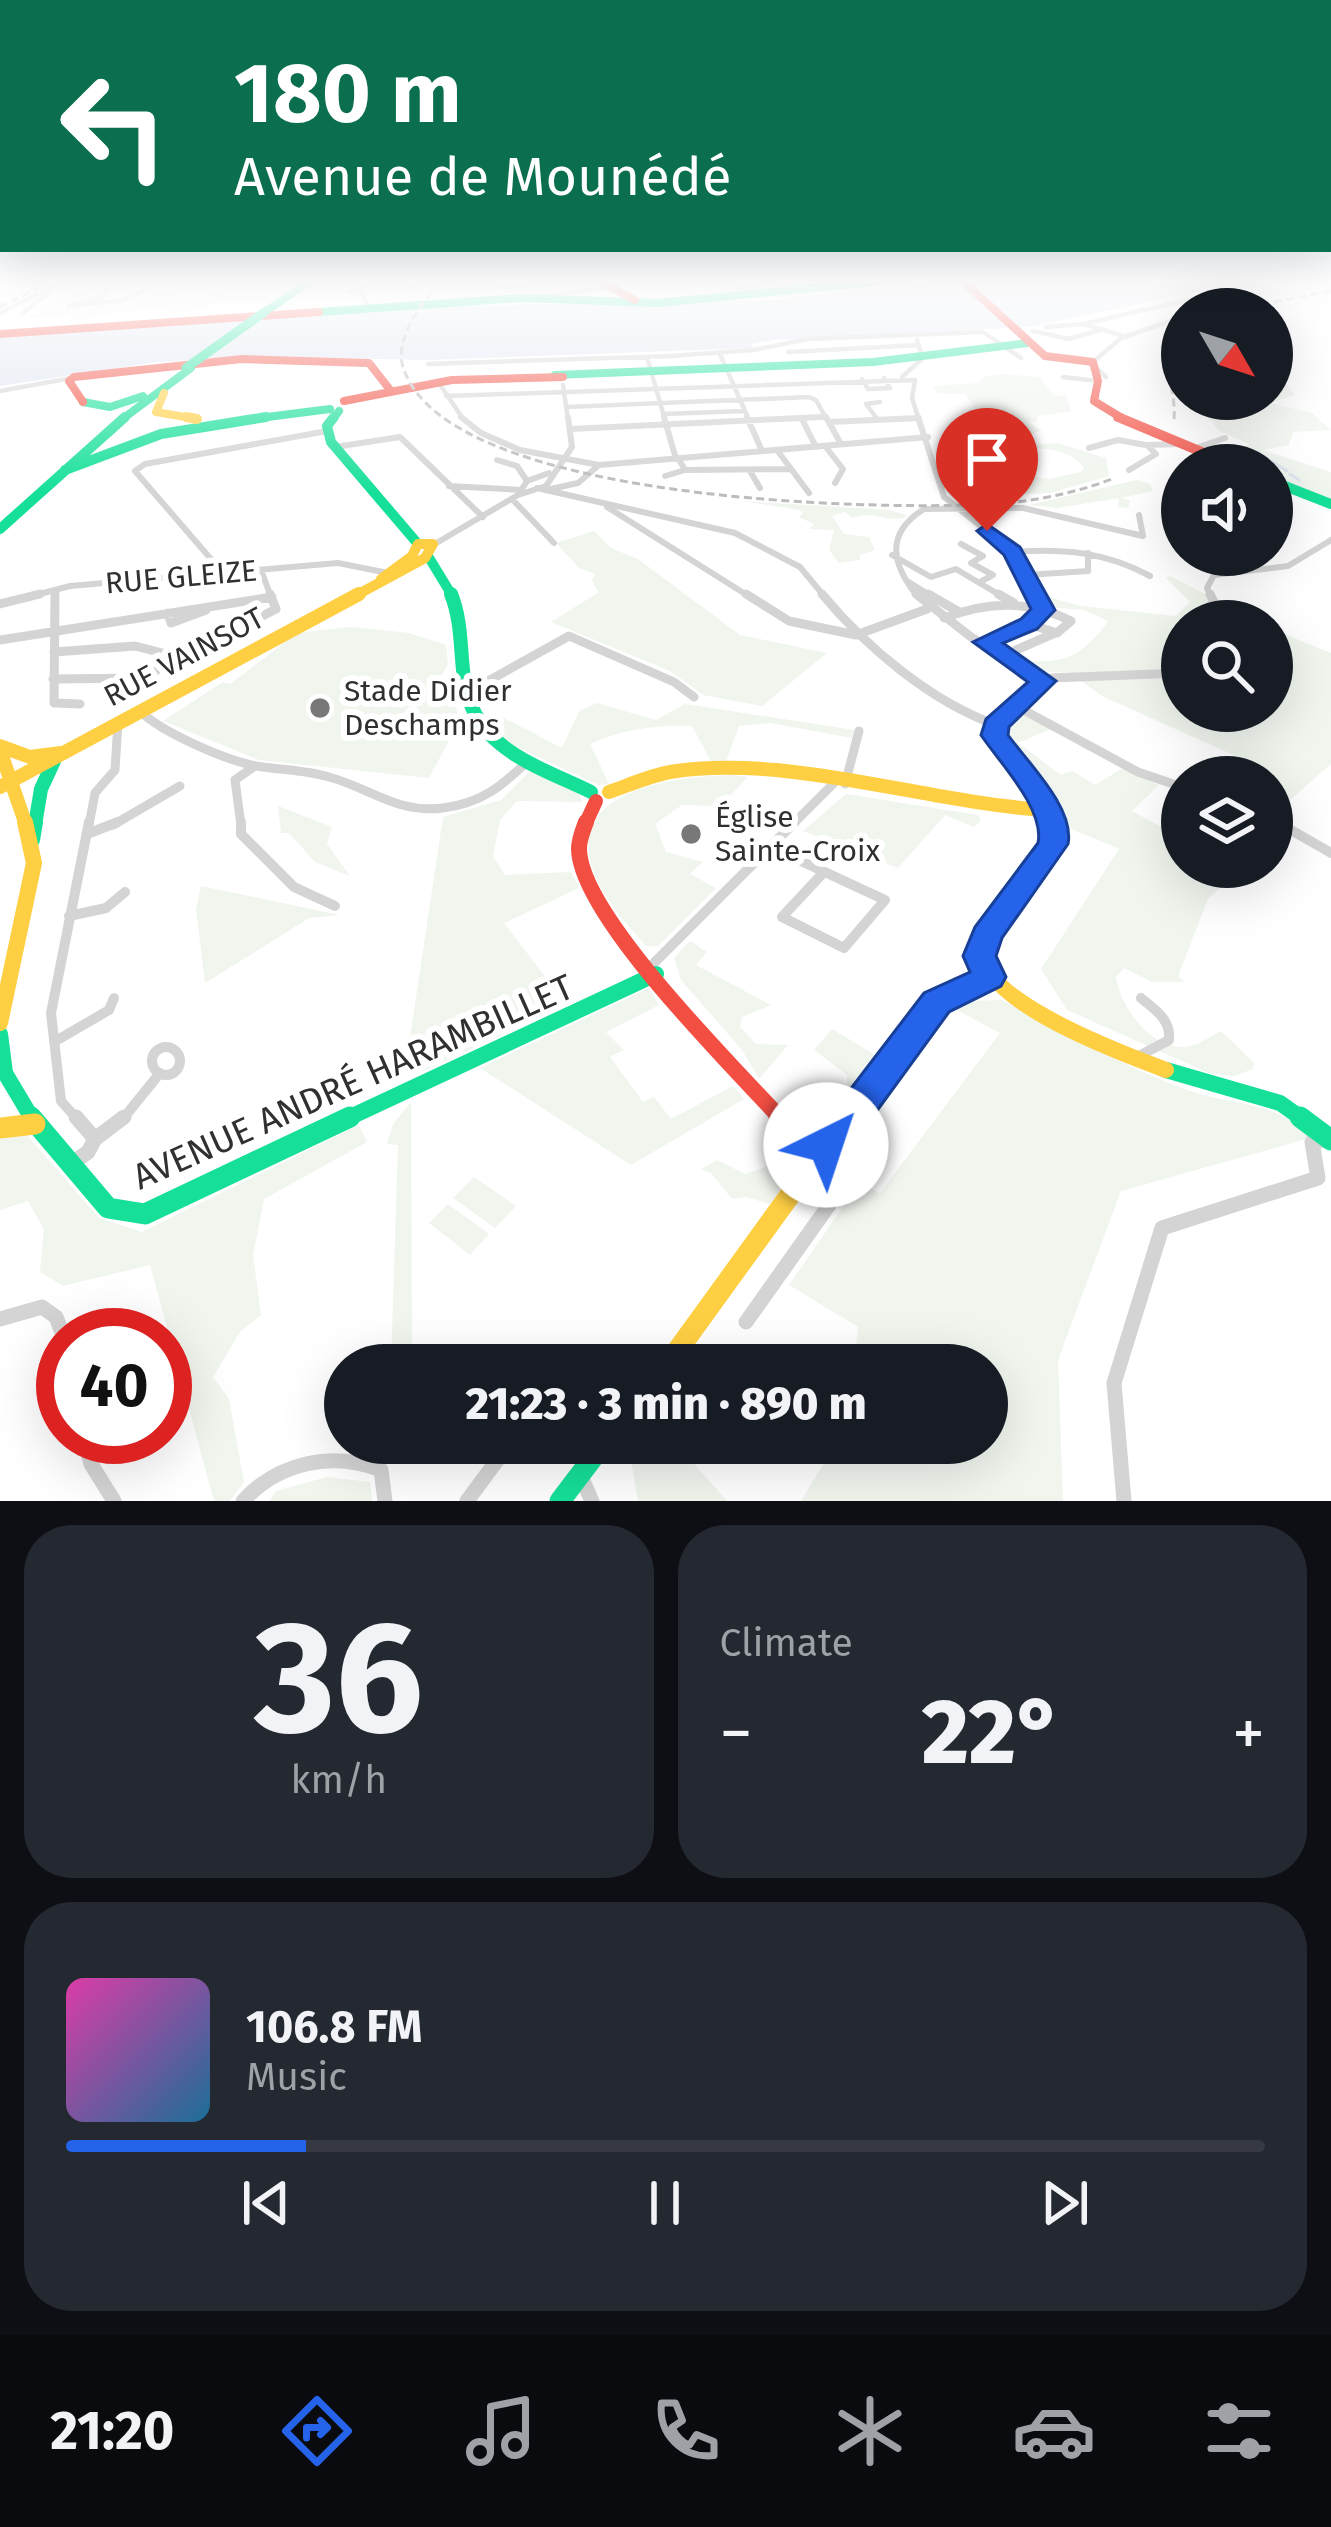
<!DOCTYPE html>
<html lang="en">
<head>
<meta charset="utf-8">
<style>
  body { margin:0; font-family:"Fira Sans",sans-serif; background:#242831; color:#f1f3f6; height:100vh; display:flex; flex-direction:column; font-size:45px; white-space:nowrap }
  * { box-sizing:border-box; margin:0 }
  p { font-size:39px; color:#9ea1a6 }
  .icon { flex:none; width:66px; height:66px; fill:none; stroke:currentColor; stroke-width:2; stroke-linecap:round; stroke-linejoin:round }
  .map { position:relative; height:1501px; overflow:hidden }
  .sheet { display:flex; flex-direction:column; gap:24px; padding:24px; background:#0d0f14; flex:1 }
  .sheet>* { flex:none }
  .banner { position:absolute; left:0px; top:0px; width:1332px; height:252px; box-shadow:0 12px 48px #0002; background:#0b6e4f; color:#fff; overflow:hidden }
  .needle { width:78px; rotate:129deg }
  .buttons { position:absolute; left:1161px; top:288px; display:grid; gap:24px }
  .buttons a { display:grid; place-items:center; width:132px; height:132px; border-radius:50%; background:#171b24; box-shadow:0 12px 48px #0002; font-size:60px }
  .speed { position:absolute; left:36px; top:1308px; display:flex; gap:24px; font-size:60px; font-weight:700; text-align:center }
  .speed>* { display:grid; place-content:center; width:156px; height:156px; border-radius:50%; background:#171b24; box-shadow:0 12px 48px #0002; line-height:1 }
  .speed .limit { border:18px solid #d22; background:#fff; color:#111 }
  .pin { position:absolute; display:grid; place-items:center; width:102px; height:102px; color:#fff; margin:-123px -51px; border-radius:50% 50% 50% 0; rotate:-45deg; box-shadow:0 0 12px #0007 }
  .pin .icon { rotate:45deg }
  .me { position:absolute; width:132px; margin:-66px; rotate:41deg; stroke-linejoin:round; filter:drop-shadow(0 0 9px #0008) }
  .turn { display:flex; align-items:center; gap:42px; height:252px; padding:0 36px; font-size:54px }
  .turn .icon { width:156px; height:156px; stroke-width:2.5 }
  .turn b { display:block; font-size:84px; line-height:102px }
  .big { font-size:90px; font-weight:800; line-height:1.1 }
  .sheet .card { flex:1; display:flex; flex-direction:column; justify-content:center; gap:18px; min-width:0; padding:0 42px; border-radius:48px; background:#242831 }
  .sheet .dial { align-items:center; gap:0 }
  .dial b { font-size:156px; line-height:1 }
  .song { display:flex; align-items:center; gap:36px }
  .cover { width:144px; height:144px; border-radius:18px; background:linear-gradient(135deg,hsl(320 70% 55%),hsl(200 70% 35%)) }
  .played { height:12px; border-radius:6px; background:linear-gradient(90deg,#2563eb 20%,#363941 20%) }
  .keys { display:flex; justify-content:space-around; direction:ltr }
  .heat { display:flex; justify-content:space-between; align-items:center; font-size:66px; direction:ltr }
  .sheet .tiles { flex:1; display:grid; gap:24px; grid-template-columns:1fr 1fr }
  .card:last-child { grid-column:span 2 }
  .trip { position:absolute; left:324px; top:1344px; width:684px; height:120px; border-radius:60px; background:#171b24; box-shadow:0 12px 48px #0002; font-weight:800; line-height:120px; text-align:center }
  .tab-bar { display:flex; height:192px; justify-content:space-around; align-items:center; background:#090b0e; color:#9ea1a6 }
  .tab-bar .icon { width:84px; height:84px }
  .tab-bar .on { color:#2563eb }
  .tab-bar b { font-size:54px; color:#f1f3f6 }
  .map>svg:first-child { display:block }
  .green { fill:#f0f5ee }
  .water { fill:#dde3f0 }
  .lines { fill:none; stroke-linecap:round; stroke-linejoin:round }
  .stream { stroke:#dde3f0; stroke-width:3 }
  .street-far4 { stroke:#d4d4d4; stroke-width:4.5 }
  .street-far3 { stroke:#d4d4d4; stroke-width:6 }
  .street-far2 { stroke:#d4d4d4; stroke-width:9 }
  .street-far1 { stroke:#d4d4d4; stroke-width:10 }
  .street { stroke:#d4d4d4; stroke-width:15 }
  .fast-far4 { stroke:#16e098; stroke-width:8 }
  .fast-far3 { stroke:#16e098; stroke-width:10 }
  .fast-far2 { stroke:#16e098; stroke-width:14 }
  .fast-far1 { stroke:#16e098; stroke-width:16 }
  .fast { stroke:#16e098; stroke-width:21 }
  .slow-far4 { stroke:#ffcf43; stroke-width:8 }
  .slow-far3 { stroke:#ffcf43; stroke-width:10 }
  .slow-far2 { stroke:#ffcf43; stroke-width:14 }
  .slow-far1 { stroke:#ffcf43; stroke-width:16 }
  .slow { stroke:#ffcf43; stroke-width:21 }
  .jam-far4 { stroke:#f24e42; stroke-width:8 }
  .jam-far3 { stroke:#f24e42; stroke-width:10 }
  .jam-far2 { stroke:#f24e42; stroke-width:14 }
  .jam-far1 { stroke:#f24e42; stroke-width:16 }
  .jam { stroke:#f24e42; stroke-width:21 }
  .rail { stroke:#bcbcbc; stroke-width:3; stroke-dasharray:8 4.5; stroke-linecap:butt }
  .fast-bridge { stroke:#16e098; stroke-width:9 }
  .route { fill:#2563eb; stroke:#184099; stroke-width:3 }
  .poi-dot { fill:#787878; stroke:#fff; stroke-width:4.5 }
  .labels { text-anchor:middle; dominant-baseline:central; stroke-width:12; stroke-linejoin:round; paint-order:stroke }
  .street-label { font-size:30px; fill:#303030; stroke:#fff }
  .poi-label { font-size:30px; fill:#303030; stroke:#fff; text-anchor:start }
  .near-street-label { font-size:36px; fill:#303030; stroke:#fff }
</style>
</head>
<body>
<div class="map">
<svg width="1331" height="1501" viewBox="0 0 1331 1501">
  <rect width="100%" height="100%" fill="#fff"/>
  <path class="green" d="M80,282h22l4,7 -9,7 -31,7 2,6 93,-18 32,9 45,-18h63l-36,23 -28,-7 -47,13 -50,-2 -65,11 -4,-4 -41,2 28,-20 26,-7z
    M1272,365l23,30 -25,8 42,10 19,17 -38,2 -4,13 -26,5 68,22v29l-59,-23 11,-6 -49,-19 15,-9 -30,-13 -26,-32h79z
    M1003,374l36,3 15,18 12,1 5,15 -33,5 -1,6h-8l12,9 -22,6 10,8 29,-2 48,15 3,18 -59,17 -45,2 -3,-7 28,-7 -18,-8 37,6 32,-7 3,-5c-18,-23 -56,-18 -83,-21l-36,-52 -29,-1 -3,-7 45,-3 6,-6z
    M1137,480l13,4 3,7 -31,7 8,3 -2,7 -10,-1 1,-9 -62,10 -29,-3z
    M743,501l148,9 17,6c-16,9 -36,-7 -56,2l-7,-6 -13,4 12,18 25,3 6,13 -15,5v5l-21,3 -10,-13 5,-20 -25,-1 5,-5 -15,-7 4,-4 -4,-3z
    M594,531l17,17 27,11 102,76 87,18 -65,53 -59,-11 -33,-24 -119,-49 48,-30 -7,-11 3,-7 -16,-6 -23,-25z
    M1170,576l87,45h-75v90h90v-82l59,24v111l-58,51 -1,-38h-10l-24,-20 -136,-61 -32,-23 -31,-2 -21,-11c44,5 64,-2 90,-39l-24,-11 -38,-3 -5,-8 4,-3 36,10 95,10 14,-14 -24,-24z
    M351,627l58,6 37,12 2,19 -17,33 23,-1 5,26 -30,56 -170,-18 -96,-39 60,-39 7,2 67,-51z
    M597,703l59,17 29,-16 169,26 -2,8 -82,-15 -31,3 -14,38 -13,-1 -20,-37c-36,-1 -69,3 -102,18l19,40 -11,1 -99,-47 -10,-14 13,-7 60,31 17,-37z
    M1022,713l35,13 -39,17 43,32 11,-4 23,14 28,-17 36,17 -27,26 50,27v29l58,2 -32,30 -30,77 6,6h-32l-28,-14 -8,9c5,33 40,80 79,68 8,-3 17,-10 26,-14l33,32 -1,6 -18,7 -24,-2 -144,-64 -26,-41 78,-120 -47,-20 -59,-79 -7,-21z
    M530,771l49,23 3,8 -65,-1 -17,19 -7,36 12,19 66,-3 8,16 -75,35 63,82 -150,69 -9,-23 35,-234 58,-17z
    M732,775l16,2 -21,22 24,30 -7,8 -27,-31 -35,-1 -27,19 11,28 37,10 -13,12 26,14 -58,58h-12c-16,-19 -35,-38 -46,-60 -49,-95 70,-109 132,-111z
    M846,794l132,21 3,5 -7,7 -29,-12 -47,53 -95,-37z
    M278,806l54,21 -5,17 23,32 -35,-14 -26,-29h-8z
    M201,886l139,29 -31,3 -104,65 -9,-74z
    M690,941l17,11 -11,13 75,40 -29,12 -2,10 16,17 32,1 -29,34 -17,-29 -61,-70 -7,-22z
    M649,988l10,17 -53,27 18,18 -14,7 33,45 11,-5 17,22 62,-33 11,13 -113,66 -151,-97z
    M1002,1000c61,31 123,68 188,91 43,15 87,9 120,47l-189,53 -63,169 5,141h-262l35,-58h151v-78h-133l4,-38 -69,-42 55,-80 -6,-4 3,-10 5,2 9,-13 25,13 120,-160 -45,-24 18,-8z
    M832,1029l45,27 -40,58 -6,-3 16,-22v-14l-33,-25z
    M411,1102l1,263h-21l7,-220 -11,-1 6,-20z
    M359,1125l8,17 -103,57 -11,56 8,60 -21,17 -27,45 16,22 15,83 -14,19h-16l-64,-236 -87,21 -23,-14 4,-43 -16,-28 -28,9v-71l15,-9 11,4 73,84 43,14z
    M717,1160l28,14 26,-9 17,13 -18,26 -24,-7 -14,2 -21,-26 -10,-4z
    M474,1177l42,29 -21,22 -42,-30z
    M448,1204l41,30 -19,21 -41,-32z
    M640,1443h36l51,58h-89l-7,-40z
    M327,1477l43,5 2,19h-103l7,-10z"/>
  <path class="water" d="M934,282h309l-214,45 -255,13 -23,4 2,4 -325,12 -180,-4 -90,6 -158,24v-48l209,-19 234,-13 331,-6z"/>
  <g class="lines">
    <path class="stream" d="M1257,452l30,19
      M1290,474l9,6"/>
    <path class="street-far4" d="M411,282l-3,4h11
      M494,282l1,5 36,-1
      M529,282h57
      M737,288l54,-6
      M535,298l77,-11
      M98,299l-30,7 54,-6 23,-10 -2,-8
      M98,303l15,-21
      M367,305l-4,-11 -14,-2 22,-9
      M1219,309l7,-3v-13
      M0,313l61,-31
      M23,313l24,-19
      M1083,324l182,-42
      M1046,327l37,-3 44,13
      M1033,331l36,8 31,-9
      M719,352l30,68
      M788,352l131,-7
      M647,357l18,63
      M1093,362l28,-24 61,-21
      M428,364l243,-8 82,-6 55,-11 175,-7 38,26
      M1093,365l13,12
      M902,377l21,-19 -6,-18
      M1063,377l35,4
      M862,379l6,10 22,-1 -6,-10
      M438,382l26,38
      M563,385l5,35
      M0,391l77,-14
      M446,396l469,-16 -3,18 7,22
      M567,407l242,-10 7,3 11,20
      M663,414l81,-3
      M758,420l68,-3
      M869,420l50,-2
      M878,420l-12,-16 14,-2"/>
    <path class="street-far3" d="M461,417l20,16 39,17 79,15 329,-28
      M664,417l12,42
      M747,417l15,34
      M826,417l15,27
      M918,417l26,80 69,55 23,45
      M802,419l14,28
      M829,422l90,-4
      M570,429l252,-12
      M825,446l18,23 -8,14
      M335,447l65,-10 83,80
      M1089,448l29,-8 28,5
      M1193,449l32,-11
      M777,450l32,43
      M678,458l7,12 106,-1
      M497,460l20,6 10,15
      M1129,470l27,-16 -9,-9 32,-1
      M750,471l10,17
      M665,476l20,-6
      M449,486l73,4
      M537,488l198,45 65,34 25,30
      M546,490l32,-7 21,-18
      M520,492l7,-11 22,-8
      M512,499l42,44
      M607,507l143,90
      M961,544l22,12 -12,7 22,12 -13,7
      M433,545l85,-50 28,-9 26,-39 -4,-30
      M1013,552c49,-4 93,0 137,24
      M892,555l39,22 25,-8 47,28
      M261,570l10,27
      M223,573l-88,-102 10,-7 182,-33
      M1027,575l61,-4v-18
      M907,581l26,16
      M28,597l42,-11 268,-23 50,10
      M55,597v-6
      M918,597c-26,-32 -34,-63 6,-88l99,-1 120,28 -4,-21
      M1211,597l-4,-9 7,-13 74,-9 43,-26"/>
    <path class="street-far2" d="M55,594l-1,109 26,1
      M746,594l43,27 67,14
      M822,594c44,53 108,107 174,131
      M916,594l55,43 72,44
      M928,594l31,18
      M998,594l16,9
      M1210,594l13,27
      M0,604l40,-10
      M168,613l3,10 35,-13
      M944,618c45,-17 84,-18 127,3l-14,12 -28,-9
      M856,635l71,-26
      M0,640l272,-43
      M984,642l45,-18 14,-14 -8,-16
      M1016,650l39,-17
      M54,652l81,-6 47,12
      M53,679l88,-1 135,-69 -6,-15
      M467,687l12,-1 90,-50 105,46 20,15
      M1016,706l122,66 44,15
      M140,711c21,21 85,49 116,55 24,4 50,4 73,11 41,11 69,37 114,31 39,-5 59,-22 86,-48
      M996,725l55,-47 131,-5
      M996,725l3,18 47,67
      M845,784l14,-53
      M1272,819l11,6
      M89,825l6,-32 20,-23 3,-48
      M113,825l67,-39
      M241,825l-6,-45 20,-14
      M792,825l41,-41"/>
    <path class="street-far1" d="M241,822v12l53,53 41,19
      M1277,822l54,31
      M87,834l31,-12
      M771,847l114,53 -41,48 -62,-31 42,-45
      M69,916l37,-8 19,-16
      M650,967l145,-145
      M54,1042l55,-32 5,-12
      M152 1061a14 14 0 1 1 28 0a14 14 0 1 1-28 0Z
      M1139,1056l30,-16c2,-21 -14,-30 -28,-42
      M78,1120l-17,-19 -10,-88 38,-191
      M122,1120l38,-47"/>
    <path class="street" d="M95,1139l29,-22
      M71,1164l17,-12 7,-13 -19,-22
      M0,1319l42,-12 14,10 7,18
      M746,1322l83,-117 7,-27 -12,-23
      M572,1365l7,-8
      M84,1437l7,27 23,37
      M582,1479l10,22
      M243,1501c36,-39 89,-50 138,-31l4,31
      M467,1501l43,-58
      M1124,1501l-10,-118 48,-155 156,-50 -6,-36 7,-1"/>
    <path class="fast-far4" d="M266,311l43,-29
      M319,312l203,-14 135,5 218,-21
      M555,375l318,-13 155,-19
      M83,402l27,5 33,-11
      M121,420l70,-52
      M243,420l87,-11
      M332,420l7,-9"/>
    <path class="fast-far3" d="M334,417l-7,9 4,16 87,102
      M65,470l96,-36 105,-17
      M1272,481l59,23
      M0,529l125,-112
      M428,556l25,41"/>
    <path class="fast-far2" d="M451,594c11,27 9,56 13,84 9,71 72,87 127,114
      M35,825l6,-36 13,-28"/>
    <path class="fast-far1" d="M32,840l3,-18
      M0,1034l5,39 28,47
      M1166,1070l114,33 24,17
      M344,1120l312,-146
      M849,1120l87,-117 53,-26"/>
    <path class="fast" d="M31,1117l77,91 37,6 205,-97
      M1300,1117l31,23
      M794,1134l-3,17 18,10 15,-6 3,-10 -5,-9
      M822,1136l29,-19
      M560,1501l44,-58"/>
    <path class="slow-far4" d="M164,393l-8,19 41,7"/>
    <path class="slow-far3" d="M186,417l11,2
      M353,597l72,-39 8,-14h-15l-6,12 -31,23"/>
    <path class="slow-far2" d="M0,746l30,11 31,-4
      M0,750l26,75
      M0,787l359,-193
      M609,792c20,-7 40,-16 61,-20 119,-19 256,31 376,38l6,15"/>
    <path class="slow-far1" d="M1051,822l2,23 -70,98c-15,55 141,111 183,127
      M0,1023l34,-160 -9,-41"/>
    <path class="slow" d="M0,1128l35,-4
      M667,1365l131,-181 5,-24"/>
    <path class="jam-far4" d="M601,282l34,18
      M964,282l81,74 48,6 5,19 -4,20 31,19
      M0,334l319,-22
      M344,401l108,-21 111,-3
      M83,402l-14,-21 5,-4 168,-18 127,4 22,28"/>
    <path class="jam-far3" d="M1118,417l115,48"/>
    <path class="jam-far2" d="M585,825l11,-24"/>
    <path class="jam-far1" d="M586,822c-3,8 -7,17 -7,27 1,67 156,219 203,271"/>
    <path class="jam" d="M779,1117l15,17"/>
    <path class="rail" d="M431,292c-14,19 -36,49 -28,75 42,134 468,144 588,137 42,-2 84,-11 124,-26
      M0,307l50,-25
      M1237,309l94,-18
      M1174,419c3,-33 -19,-61 8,-88"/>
    <path class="fast-bridge" d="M186,368l80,-57"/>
  </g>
  <linearGradient id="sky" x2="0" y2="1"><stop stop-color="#a3c7eb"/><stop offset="0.57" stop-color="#fff"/><stop offset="1" stop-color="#fff" stop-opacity="0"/></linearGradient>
  <rect width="1331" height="492" fill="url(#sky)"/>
  <path class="route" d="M987,524l33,23 35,63 -18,19 -34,14 53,38 -47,46 -1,8c20,28 67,73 60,109l-66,94 -6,18 10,21 -5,9 -52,26 -89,122 -15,8 -5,15 -14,5 -13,-5 -11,-21 6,-12 25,-12 91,-119 46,-21 -7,-16 12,-29 63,-84c7,-34 -39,-81 -57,-108l5,-16 42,-37 -55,-40 48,-23 10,-10 -27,-54 -27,-24z"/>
  <g class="poi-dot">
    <circle cx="320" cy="708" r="12"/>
    <circle cx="691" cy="834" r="12"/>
  </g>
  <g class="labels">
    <g class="street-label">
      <text transform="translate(181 577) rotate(-5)">RUE GLEIZE</text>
      <text transform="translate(184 657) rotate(-28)">RUE VAINSOT</text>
    </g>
    <g class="poi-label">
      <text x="344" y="691">Stade Didier<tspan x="344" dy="34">Deschamps</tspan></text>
      <text x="715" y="817">Église<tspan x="715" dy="34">Sainte-Croix</tspan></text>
    </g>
    <g class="near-street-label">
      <text transform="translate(353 1082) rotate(-24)">AVENUE ANDRÉ HARAMBILLET</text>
    </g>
  </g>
</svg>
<div class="buttons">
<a><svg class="needle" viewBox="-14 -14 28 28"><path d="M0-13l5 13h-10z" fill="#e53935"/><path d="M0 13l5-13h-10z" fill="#9ea1a6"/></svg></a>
<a><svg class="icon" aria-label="sound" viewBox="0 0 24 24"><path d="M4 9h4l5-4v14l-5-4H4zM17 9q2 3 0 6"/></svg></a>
<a><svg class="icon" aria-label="search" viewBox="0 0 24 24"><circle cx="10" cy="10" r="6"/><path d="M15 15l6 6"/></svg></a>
<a><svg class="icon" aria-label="layers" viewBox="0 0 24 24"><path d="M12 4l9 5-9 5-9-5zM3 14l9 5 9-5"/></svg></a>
</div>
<div class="speed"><div class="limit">40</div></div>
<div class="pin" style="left:987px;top:531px;background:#d93025"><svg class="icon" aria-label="arrive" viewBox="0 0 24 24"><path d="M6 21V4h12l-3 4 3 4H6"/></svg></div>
<svg class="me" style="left:826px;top:1145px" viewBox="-20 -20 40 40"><circle r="19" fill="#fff"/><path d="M0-13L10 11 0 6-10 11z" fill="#2563eb"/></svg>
<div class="trip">21:23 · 3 min · 890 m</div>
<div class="banner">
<div class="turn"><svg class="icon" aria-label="left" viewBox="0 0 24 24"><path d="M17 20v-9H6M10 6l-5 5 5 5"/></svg><div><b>180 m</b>Avenue de Mounédé</div></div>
</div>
</div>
<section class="sheet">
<div class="tiles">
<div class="card dial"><b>36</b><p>km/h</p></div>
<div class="card"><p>Climate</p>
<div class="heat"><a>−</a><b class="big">22°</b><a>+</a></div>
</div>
<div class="card">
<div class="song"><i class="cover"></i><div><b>106.8 FM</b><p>Music</p></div></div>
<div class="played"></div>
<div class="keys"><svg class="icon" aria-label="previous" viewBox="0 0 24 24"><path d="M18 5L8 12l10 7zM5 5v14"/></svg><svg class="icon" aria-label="pause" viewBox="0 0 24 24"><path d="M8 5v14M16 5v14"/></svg><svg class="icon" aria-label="next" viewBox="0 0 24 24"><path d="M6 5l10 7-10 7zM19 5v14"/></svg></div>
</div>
</div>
</section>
<nav class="tab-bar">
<b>21:20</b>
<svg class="icon on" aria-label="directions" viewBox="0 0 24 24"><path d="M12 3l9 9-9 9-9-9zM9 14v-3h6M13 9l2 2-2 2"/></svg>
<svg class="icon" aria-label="music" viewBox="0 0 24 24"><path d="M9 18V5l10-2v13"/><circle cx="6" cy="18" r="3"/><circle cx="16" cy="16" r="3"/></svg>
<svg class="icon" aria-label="phone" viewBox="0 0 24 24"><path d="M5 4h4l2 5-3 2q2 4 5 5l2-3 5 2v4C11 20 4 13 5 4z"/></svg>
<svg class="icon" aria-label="climate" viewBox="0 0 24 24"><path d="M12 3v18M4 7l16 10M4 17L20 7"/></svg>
<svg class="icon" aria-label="car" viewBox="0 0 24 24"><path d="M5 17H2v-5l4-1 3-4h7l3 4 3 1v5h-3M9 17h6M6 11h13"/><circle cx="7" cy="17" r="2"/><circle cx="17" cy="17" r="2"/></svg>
<svg class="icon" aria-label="filters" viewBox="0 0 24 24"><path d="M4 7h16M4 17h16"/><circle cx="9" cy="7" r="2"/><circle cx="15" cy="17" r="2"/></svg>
</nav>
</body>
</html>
